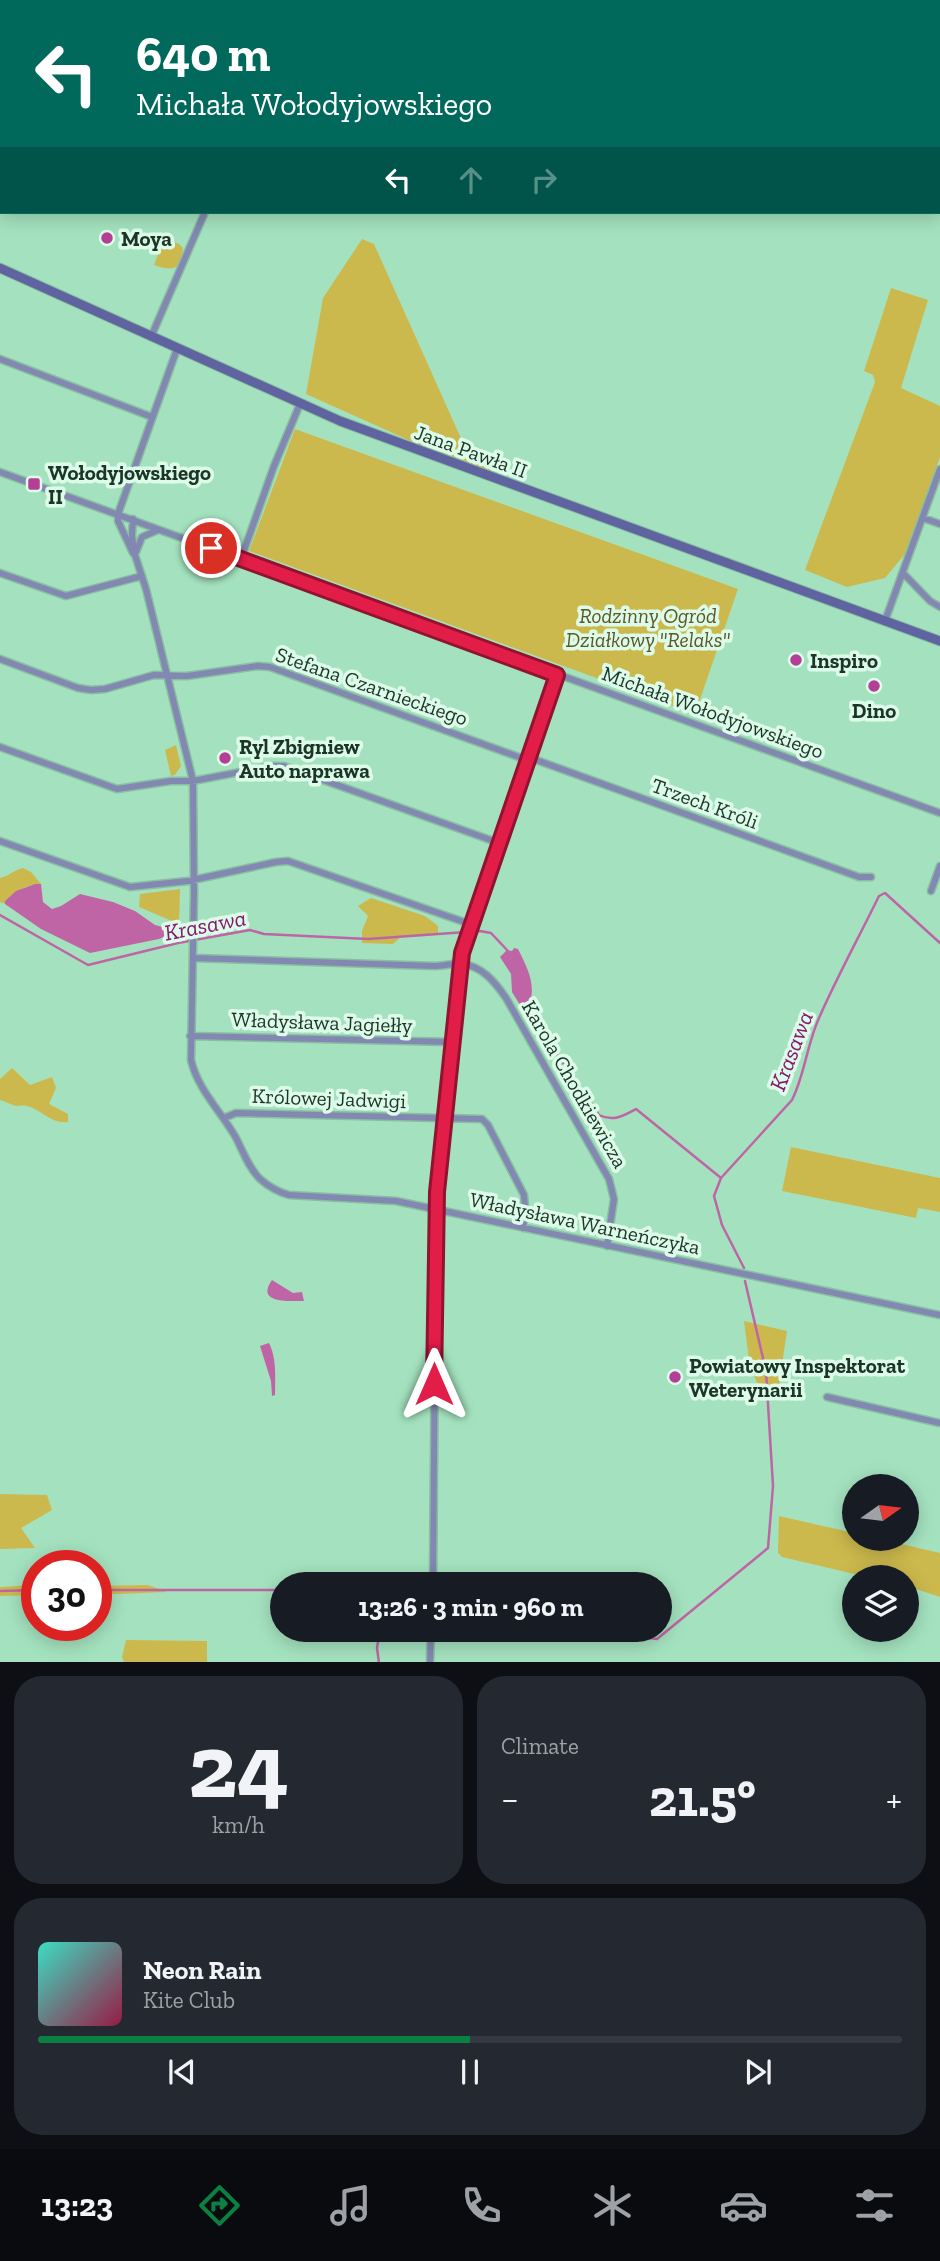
<!DOCTYPE html>
<html lang="en">
<head>
<meta charset="utf-8">
<style>
  body { margin:0; font-family:"Zilla Slab",serif; background:#242831; color:#f1f3f6; height:100vh; display:flex; flex-direction:column; font-size:26px; white-space:nowrap }
  * { box-sizing:border-box; margin:0 }
  p { font-size:23px; color:#9ea1a6 }
  .icon { flex:none; width:38px; height:38px; fill:none; stroke:currentColor; stroke-width:2; stroke-linecap:round; stroke-linejoin:round }
  .map { position:relative; height:1662px; overflow:hidden }
  .side { display:flex; flex-direction:column; gap:14px; padding:14px; background:#0d0f14; flex:1 }
  .side>* { flex:none }
  .banner { position:absolute; left:0px; top:0px; width:942px; height:214px; box-shadow:0 4px 18px #0003; background:#00695c; color:#fff; overflow:hidden }
  .needle { width:46px; rotate:76deg }
  .buttons { position:absolute; left:842px; top:1474px; display:grid; gap:14px }
  .buttons a { display:grid; place-items:center; width:77px; height:77px; border-radius:50%; background:#171b24; box-shadow:0 4px 18px #0003; font-size:35px }
  .speed { position:absolute; left:21px; top:1550px; display:flex; gap:14px; font-size:35px; font-weight:700; text-align:center }
  .speed>* { display:grid; place-content:center; width:91px; height:91px; border-radius:50%; background:#171b24; box-shadow:0 4px 18px #0003; line-height:1 }
  .speed .limit { border:10px solid #d22; background:#fff; color:#111 }
  .pin { position:absolute; display:grid; place-items:center; width:60px; height:60px; color:#fff; margin:-30px; border:4px solid #fff; border-radius:50%; box-shadow:0 2px 7px #0007 }
  .me { position:absolute; width:77px; margin:-38px; rotate:0deg; stroke-linejoin:round; filter:drop-shadow(0 0 5px #0008) }
  .turn { display:flex; align-items:center; gap:24px; height:147px; padding:0 21px; font-size:32px }
  .turn .icon { width:91px; height:91px; stroke-width:2.5 }
  .turn b { display:block; font-size:49px; line-height:60px }
  .lanes { display:flex; align-items:center; height:66px; padding:0 21px; background:#0003; justify-content:center; gap:35px; direction:ltr }
  .lanes .off { opacity:.35 }
  .big { font-size:52px; font-weight:700; line-height:1.1 }
  .side .widget { flex:1; display:flex; flex-direction:column; justify-content:center; gap:10px; min-width:0; padding:0 24px; border-radius:28px; background:#242831 }
  .side .dial { align-items:center; gap:0 }
  .dial b { font-size:91px; line-height:1 }
  .song { display:flex; align-items:center; gap:21px }
  .cover { width:84px; height:84px; border-radius:10px; background:linear-gradient(135deg,hsl(170 70% 55%),hsl(340 70% 35%)) }
  .played { height:7px; border-radius:4px; background:linear-gradient(90deg,#0b8043 50%,#363941 50%) }
  .keys { display:flex; justify-content:space-around; direction:ltr }
  .heat { display:flex; justify-content:space-between; align-items:center; font-size:38px; direction:ltr }
  .side .tiles { flex:1; display:grid; gap:14px; grid-template-columns:1fr 1fr }
  .widget:last-child { grid-column:span 2 }
  .trip { position:absolute; left:270px; top:1572px; width:402px; height:70px; border-radius:35px; background:#171b24; box-shadow:0 4px 18px #0003; font-weight:700; line-height:70px; text-align:center }
  .tabs { display:flex; height:112px; justify-content:space-around; align-items:center; background:#090b0e; color:#9ea1a6 }
  .tabs .icon { width:49px; height:49px }
  .tabs .on { color:#0b8043 }
  .tabs b { font-size:32px; color:#f1f3f6 }
  .map>svg:first-child { display:block }
  .green { fill:#ccb94d }
  .water { fill:#bf65a5 }
  .lines { fill:none; stroke-linecap:round; stroke-linejoin:round }
  .stream { stroke:#bf65a5; stroke-width:2.5 }
  .minor-casing { stroke:#89bfa1; stroke-width:9 }
  .secondary-casing { stroke:#89bfa1; stroke-width:11 }
  .minor { stroke:#8388b2; stroke-width:6 }
  .secondary { stroke:#5f64a0; stroke-width:9 }
  .route-casing { stroke:#92132f; stroke-width:18 }
  .route { stroke:#e11d48; stroke-width:12 }
  .poi-dot { fill:#b53f97; stroke:#ddfbe9; stroke-width:2.5 }
  .labels { text-anchor:middle; dominant-baseline:central; stroke-width:7; stroke-linejoin:round; paint-order:stroke }
  .poi-label { font-size:21px; font-weight:bold; fill:#1c3527; stroke:#ddfbe9; text-anchor:start }
  .street-label { font-size:21px; fill:#1c3527; stroke:#ddfbe9 }
  .park-label { font-size:21px; font-style:italic; fill:#5e5626; stroke:#ddfbe9 }
  .water-label { font-size:23px; font-style:italic; fill:#87196f; stroke:#ddfbe9 }
</style>
</head>
<body>
<div class="map">
<svg width="940" height="1663" viewBox="0 0 940 1663">
  <rect width="100%" height="100%" fill="#a4e2bf"/>
  <path class="green" d="M164,238l15,6 4,4c-3,22 -9,24 -29,17z
    M362,239l12,5 94,210 19,9 6,11 -38,-13 -149,-67 17,-96z
    M891,288l37,12 -27,88 39,18v51l-35,97 -20,24 -38,9 -42,-17 70,-188 -2,-7 -9,-4z
    M295,429l443,160 -43,125 -446,-163z
    M176,745l5,21 -6,9 -4,1 -6,-26z
    M23,868l8,4 10,12c-15,0 -26,8 -36,17v3l-5,-2v-24c10,-2 13,-8 23,-10z
    M180,889l-1,35 -40,-17 1,-13z
    M371,898l54,18 13,10v8l-36,2 -9,8 -31,-1v-12l6,-15 -10,-10z
    M12,1068l18,17 22,-8 4,11 -7,16 19,10v8c-17,2 -26,-12 -41,-16 -4,-1 -7,0 -11,0 -5,-1 -11,-5 -16,-6v-21z
    M791,1147l149,31v34l-22,-4 -2,10 -134,-27z
    M744,1321l43,10 -9,61 -19,-3 -10,-29z
    M0,1494l47,1 5,15 -31,18 14,20 -35,1z
    M779,1516l75,17v5h22l64,15v44l-33,-11 -1,-9h-39l-85,-20 -4,-4z
    M37,1585v10l-37,1v-9z
    M148,1585l19,7 -71,3v-9z
    M126,1640l81,1v21h-83l-2,-5z"/>
  <path class="water" d="M35,884h6l2,18 9,7 9,-3 19,-12 33,8 22,9 20,14 15,4 4,4 -15,6 -69,14 -49,-24 -36,-25v-3l11,-10z
    M514,948l4,1c11,22 21,41 7,64l-13,-21 -1,-18 -11,-17 7,-7 5,1z
    M272,1280l21,13 9,-1 2,9c-15,0 -49,3 -32,-21z
    M269,1343c8,16 6,35 6,52l-3,1 -1,-15 -11,-35z"/>
  <g class="lines">
    <path class="stream" d="M0,915l88,50 90,-22 72,-13 14,4 104,5 112,-8 11,2 16,17
      M527,1011l72,104c14,7 24,1 37,-6l85,69 71,-78c13,-26 15,-56 27,-82 18,-41 40,-81 60,-122l6,-3 55,50
      M721,1178l-7,18 8,29 22,43
      M437,1583l1,1
      M414,1584l13,-4
      M96,1590h186
      M0,1591l37,-1
      M586,1629l71,10 111,-91 5,-62 -7,-115 -21,-90
      M379,1663l-2,-15 3,-19"/>
    <defs>
      <path id="minor" d="M690,0l5,2
        M296,2l1,-2
        M151,337l54,-125
        M0,359l152,58
        M0,472l940,341
        M923,518l17,6
        M133,519l-1,16 2,17 12,37 47,192 1,112 -3,167c6,28 30,52 44,76 8,15 13,31 25,43 8,7 18,13 29,16l107,6 544,114
        M136,552l6,-15 16,-7
        M133,553l-15,-32v-7l59,-165
        M241,559l33,-93 26,-62
        M0,573l66,23 76,-20
        M903,573l27,28 10,6
        M885,621l55,-152
        M0,659l78,29 13,2 14,-1 49,-14 33,1 71,-10 12,1 257,93
        M0,747l117,42 54,-8h22l79,-15h12l215,77
        M528,757l331,120h12
        M0,841l130,46 58,-6 88,-19 12,-1 182,63
        M931,891l9,-25
        M193,958l241,8c9,0 18,-3 28,-2 20,2 33,18 44,34l103,181 5,20 -7,47
        M190,1036l262,6
        M224,1118l12,-5 246,6 6,6 36,70 1,12 -2,21
        M827,1397l113,26
        M433,1584l3,-375 26,-256 95,-278
        M430,1663l1,-34"/>
      <path id="secondary" d="M0,268l340,153 600,220"/>
    </defs>
    <use href="#minor" class="minor-casing"/>
    <use href="#secondary" class="secondary-casing"/>
    <use href="#minor" class="minor"/>
    <use href="#secondary" class="secondary"/>
  </g>
  <g class="lines">
    <defs>
      <path id="route" d="M211,548l346,127 -95,278 -25,239 -3,192"/>
    </defs>
    <use href="#route" class="route-casing"/>
    <use href="#route" class="route"/>
  </g>
  <g class="poi-dot">
    <circle cx="107" cy="238" r="7"/>
    <rect x="27" y="477" width="14" height="14" rx="3.5"/>
    <circle cx="796" cy="660" r="7"/>
    <circle cx="874" cy="686" r="7"/>
    <circle cx="225" cy="758" r="7"/>
    <circle cx="675" cy="1377" r="7"/>
  </g>
  <g class="labels">
    <g class="poi-label">
      <text x="121" y="238">Moya</text>
      <text x="48" y="472">Wołodyjowskiego<tspan x="48" dy="24">II</tspan></text>
      <text x="810" y="660">Inspiro</text>
      <text x="874" y="710" text-anchor="middle">Dino</text>
      <text x="239" y="746">Ryl Zbigniew<tspan x="239" dy="24">Auto naprawa</tspan></text>
      <text x="689" y="1365">Powiatowy Inspektorat<tspan x="689" dy="24">Weterynarii</tspan></text>
    </g>
    <g class="street-label">
      <text transform="translate(471 451) rotate(20)">Jana Pawła II</text>
      <text transform="translate(372 686) rotate(19)">Stefana Czarnieckiego</text>
      <text transform="translate(713 712) rotate(20)">Michała Wołodyjowskiego</text>
      <text transform="translate(705 803) rotate(20)">Trzech Króli</text>
      <text transform="translate(322 1022) rotate(2)">Władysława Jagiełły</text>
      <text transform="translate(575 1084) rotate(60)">Karola Chodkiewicza</text>
      <text transform="translate(329 1098) rotate(2)">Królowej Jadwigi</text>
      <text transform="translate(585 1223) rotate(12)">Władysława Warneńczyka</text>
    </g>
    <g class="park-label">
      <text x="648" y="615">Rodzinny Ogród<tspan x="648" dy="24">Działkowy "Relaks"</tspan></text>
    </g>
    <g class="water-label">
      <text transform="translate(205 925) rotate(-11)">Krasawa</text>
      <text transform="translate(791 1051) rotate(-69)">Krasawa</text>
    </g>
  </g>
</svg>
<div class="buttons">
<a><svg class="needle" viewBox="-14 -14 28 28"><path d="M0-13l5 13h-10z" fill="#e53935"/><path d="M0 13l5-13h-10z" fill="#9ea1a6"/></svg></a>
<a><svg class="icon" aria-label="layers" viewBox="0 0 24 24"><path d="M12 4l9 5-9 5-9-5zM3 14l9 5 9-5"/></svg></a>
</div>
<div class="speed"><div class="limit">30</div></div>
<div class="pin" style="left:211px;top:548px;background:#d93025"><svg class="icon" aria-label="arrive" viewBox="0 0 24 24"><path d="M6 21V4h12l-3 4 3 4H6"/></svg></div>
<svg class="me" style="left:434px;top:1384px" viewBox="-20 -20 40 40"><path d="M0-17L14 15 0 8-14 15z" fill="#e11d48" stroke="#fff" stroke-width="4"/></svg>
<div class="trip">13:26 · 3 min · 960 m</div>
<div class="banner">
<div class="turn"><svg class="icon" aria-label="left" viewBox="0 0 24 24"><path d="M17 20v-9H6M10 6l-5 5 5 5"/></svg><div><b>640 m</b>Michała Wołodyjowskiego</div></div>
<div class="lanes"><svg class="icon" aria-label="left" viewBox="0 0 24 24"><path d="M17 20v-9H6M10 6l-5 5 5 5"/></svg><svg class="icon off" aria-label="ahead" viewBox="0 0 24 24"><path d="M12 20V5M6 11l6-6 6 6"/></svg><svg class="icon off" aria-label="right" viewBox="0 0 24 24"><path d="M7 20v-9h11M14 6l5 5-5 5"/></svg></div>
</div>
</div>
<section class="side">
<div class="tiles">
<div class="widget dial"><b>24</b><p>km/h</p></div>
<div class="widget"><p>Climate</p>
<div class="heat"><a>−</a><b class="big">21.5°</b><a>+</a></div>
</div>
<div class="widget">
<div class="song"><i class="cover"></i><div><b>Neon Rain</b><p>Kite Club</p></div></div>
<div class="played"></div>
<div class="keys"><svg class="icon" aria-label="previous" viewBox="0 0 24 24"><path d="M18 5L8 12l10 7zM5 5v14"/></svg><svg class="icon" aria-label="pause" viewBox="0 0 24 24"><path d="M8 5v14M16 5v14"/></svg><svg class="icon" aria-label="next" viewBox="0 0 24 24"><path d="M6 5l10 7-10 7zM19 5v14"/></svg></div>
</div>
</div>
</section>
<nav class="tabs">
<b>13:23</b>
<svg class="icon on" aria-label="directions" viewBox="0 0 24 24"><path d="M12 3l9 9-9 9-9-9zM9 14v-3h6M13 9l2 2-2 2"/></svg>
<svg class="icon" aria-label="music" viewBox="0 0 24 24"><path d="M9 18V5l10-2v13"/><circle cx="6" cy="18" r="3"/><circle cx="16" cy="16" r="3"/></svg>
<svg class="icon" aria-label="phone" viewBox="0 0 24 24"><path d="M5 4h4l2 5-3 2q2 4 5 5l2-3 5 2v4C11 20 4 13 5 4z"/></svg>
<svg class="icon" aria-label="climate" viewBox="0 0 24 24"><path d="M12 3v18M4 7l16 10M4 17L20 7"/></svg>
<svg class="icon" aria-label="car" viewBox="0 0 24 24"><path d="M5 17H2v-5l4-1 3-4h7l3 4 3 1v5h-3M9 17h6M6 11h13"/><circle cx="7" cy="17" r="2"/><circle cx="17" cy="17" r="2"/></svg>
<svg class="icon" aria-label="filters" viewBox="0 0 24 24"><path d="M4 7h16M4 17h16"/><circle cx="9" cy="7" r="2"/><circle cx="15" cy="17" r="2"/></svg>
</nav>
</body>
</html>
